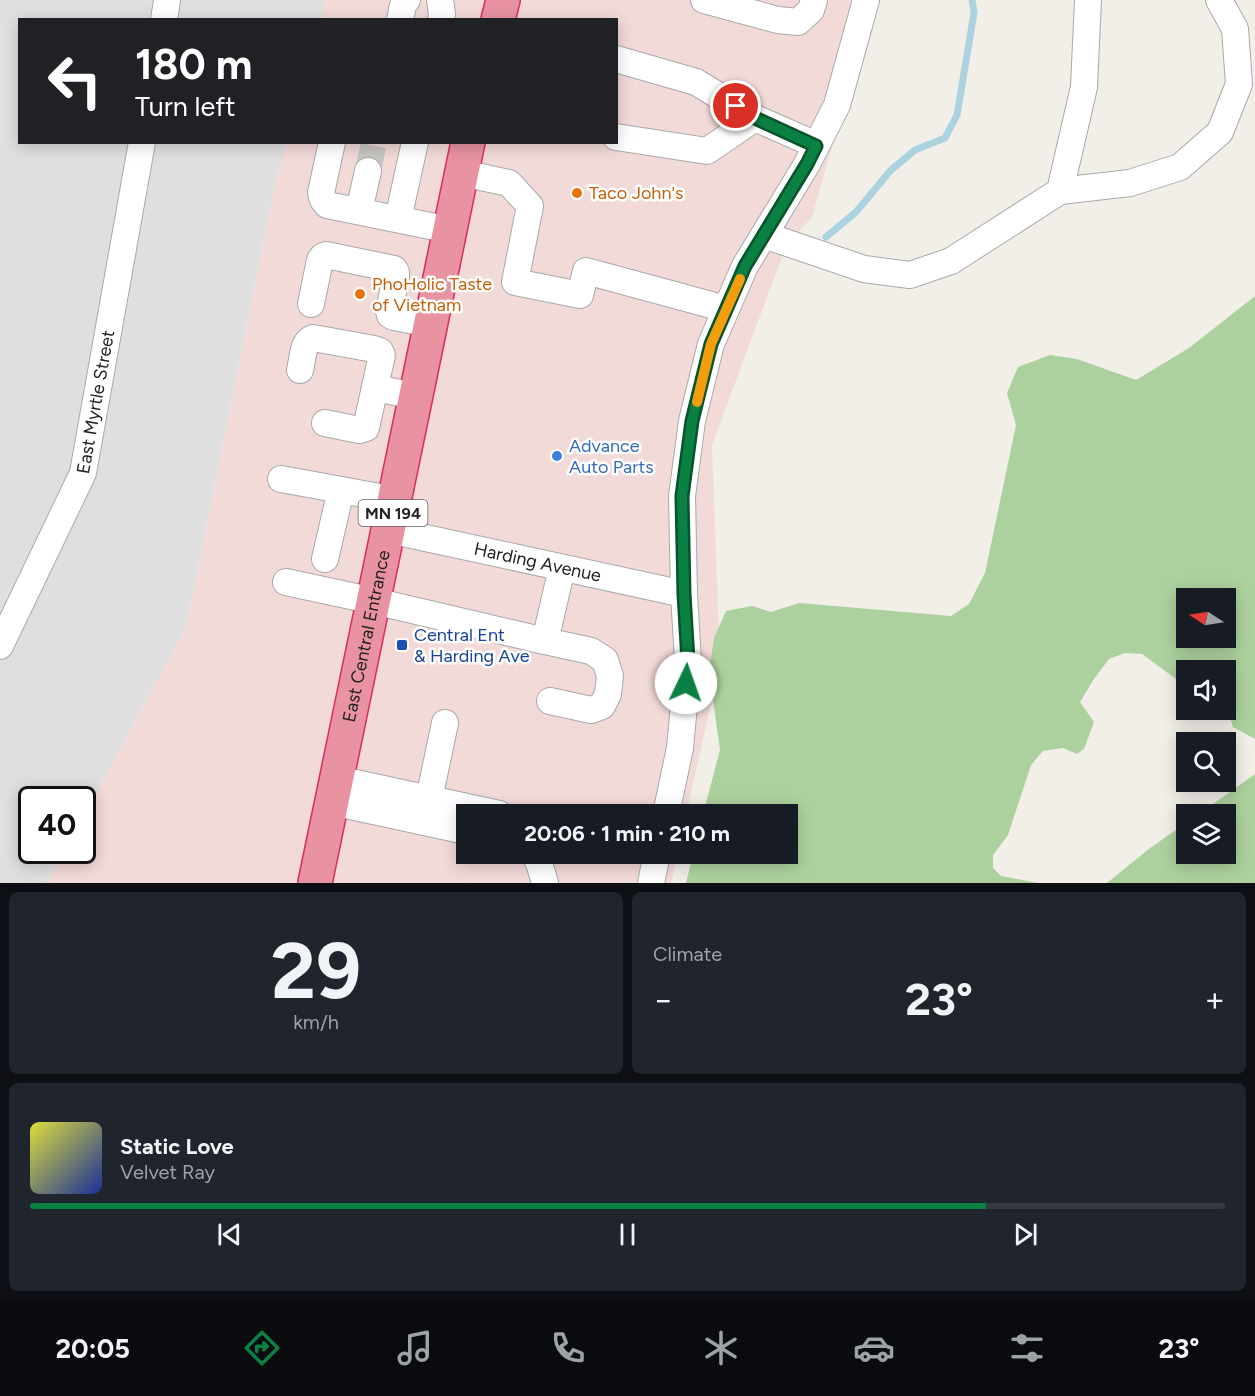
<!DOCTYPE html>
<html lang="en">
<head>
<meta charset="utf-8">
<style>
  body { margin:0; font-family:Figtree,sans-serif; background:#20242c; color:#f1f3f6; height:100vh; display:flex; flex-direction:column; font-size:22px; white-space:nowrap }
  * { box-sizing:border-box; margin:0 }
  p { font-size:20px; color:#9ea1a6 }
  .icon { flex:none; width:33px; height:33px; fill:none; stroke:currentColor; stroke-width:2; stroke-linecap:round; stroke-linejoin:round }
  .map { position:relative; height:883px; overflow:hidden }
  .details { display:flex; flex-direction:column; gap:9px; padding:9px; background:#0d0f14; flex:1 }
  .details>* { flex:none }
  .guide { position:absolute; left:18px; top:18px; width:600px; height:126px; border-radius:0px; box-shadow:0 3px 15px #0003; background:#202124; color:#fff; overflow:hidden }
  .needle { width:39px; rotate:282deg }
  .tools { position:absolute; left:1176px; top:588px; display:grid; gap:12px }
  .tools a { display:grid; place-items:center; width:60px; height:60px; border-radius:0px; background:#171b24; box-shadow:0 3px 15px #0003; font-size:30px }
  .speed { position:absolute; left:18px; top:786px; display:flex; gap:12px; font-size:30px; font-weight:700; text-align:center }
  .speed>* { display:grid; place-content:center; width:78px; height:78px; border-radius:50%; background:#171b24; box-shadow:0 3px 15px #0003; line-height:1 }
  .speed .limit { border:3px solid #111; border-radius:9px; background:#fff; color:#111 }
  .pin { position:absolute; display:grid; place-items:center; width:51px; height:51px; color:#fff; margin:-26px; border:3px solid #fff; border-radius:50%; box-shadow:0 2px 6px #0007 }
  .me { position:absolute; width:66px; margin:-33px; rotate:3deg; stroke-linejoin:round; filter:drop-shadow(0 0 4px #0008) }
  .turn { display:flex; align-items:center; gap:21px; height:126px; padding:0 18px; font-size:27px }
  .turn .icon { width:78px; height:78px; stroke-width:2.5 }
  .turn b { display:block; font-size:42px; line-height:51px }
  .big { font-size:45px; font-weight:700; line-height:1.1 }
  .details .widget { flex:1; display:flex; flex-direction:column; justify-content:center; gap:9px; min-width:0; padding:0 21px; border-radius:9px; background:#20242c }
  .details .dial { align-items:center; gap:0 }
  .dial b { font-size:78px; line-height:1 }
  .song { display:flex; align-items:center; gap:18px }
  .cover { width:72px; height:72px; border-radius:9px; background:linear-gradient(135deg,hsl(60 70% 55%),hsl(230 70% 35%)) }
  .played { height:6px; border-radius:3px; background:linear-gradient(90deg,#0b8043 80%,#363941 80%) }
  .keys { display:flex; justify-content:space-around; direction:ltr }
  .heat { display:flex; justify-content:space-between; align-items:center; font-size:33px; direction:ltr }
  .details .tiles { flex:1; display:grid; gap:9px; grid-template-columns:1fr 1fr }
  .widget:last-child { grid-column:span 2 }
  .trip { position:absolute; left:456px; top:804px; width:342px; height:60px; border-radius:0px; background:#171b24; box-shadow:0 3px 15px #0003; font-weight:700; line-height:60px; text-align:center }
  .tabs { display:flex; height:96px; justify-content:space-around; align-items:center; background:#090b0e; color:#9ea1a6 }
  .tabs .icon { width:42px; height:42px }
  .tabs .active { color:#0b8043 }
  .tabs b { font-size:27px; color:#f1f3f6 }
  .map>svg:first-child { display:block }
  .residential { fill:#e0dfdf }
  .commercial { fill:#f2dad9 }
  .forest { fill:#add19e; fill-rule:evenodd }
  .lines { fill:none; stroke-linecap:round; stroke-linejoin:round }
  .stream { stroke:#aad3df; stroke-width:7 }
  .minor-tunnel { stroke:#c8c6c1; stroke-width:26; stroke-dasharray:26 13; stroke-linecap:butt }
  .minor-casing { stroke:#a9a9a9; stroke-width:28 }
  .highway-casing { stroke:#dc2a67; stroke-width:36 }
  .minor { stroke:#fff; stroke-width:26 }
  .highway { stroke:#e892a2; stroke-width:33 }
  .route-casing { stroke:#07532c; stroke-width:15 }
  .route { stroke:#0b8043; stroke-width:10 }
  .slow { stroke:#f59e0b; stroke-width:10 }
  .food-dot { fill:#e8710a; stroke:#fff; stroke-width:2 }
  .shop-dot { fill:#3f7fe0; stroke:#fff; stroke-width:2 }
  .transit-dot { fill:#1a4fb4; stroke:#fff; stroke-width:2 }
  .labels { text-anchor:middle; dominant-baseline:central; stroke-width:5; stroke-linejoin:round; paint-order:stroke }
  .shield { fill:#fff; stroke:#646464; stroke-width:1.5 }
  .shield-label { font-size:16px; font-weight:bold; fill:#222 }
  .food-label { font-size:18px; fill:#c56008; stroke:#fff; text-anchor:start }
  .street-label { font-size:18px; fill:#222; stroke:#fff }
  .shop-label { font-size:18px; fill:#366cbe; stroke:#fff; text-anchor:start }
  .transit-label { font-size:18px; fill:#164399; stroke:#fff; text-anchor:start }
</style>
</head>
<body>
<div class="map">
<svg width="1255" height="883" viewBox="0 0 1255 883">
  <rect width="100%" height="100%" fill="#f2efe9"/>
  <path class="residential" d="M0,0h326l-6,19 -300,1v122l267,1 -12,42 -89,442 -103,191 -1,-18h-50v50l33,1 -18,32h-47z"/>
  <path class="commercial" d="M326,0h548l-62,217 -26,29 -74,199 8,220 -34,149h-220v40h212l-7,29h-624l18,-32 17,-1 1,-32 103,-191 89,-442 12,-42 329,-1v-122l-296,-1z"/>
  <path class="forest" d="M1255,296v443l-22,-12 -7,-22v-35h-40v12l-10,-3 -34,-25 -17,-1 -16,6 -15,20 -14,23 14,20 -10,27 -7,5 -14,-6 -20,3 -12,14 -23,70 -15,20v13l8,8 37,7h-352l7,-29h95v-40h-85l17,-64 -11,-78 5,-34 12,-27 26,-5 19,6 28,-9 152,13 18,-12 16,-31 31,-148 -9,-32 11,-26 32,-12 27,4 59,21 53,-32zM1186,598h40v40h-40z
    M1255,774v109h-148l43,-35 36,-25v31h40v-40h-27z"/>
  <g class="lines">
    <path class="stream" d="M826,237l30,-25 35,-42 24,-20 30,-12 12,-23 17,-102 -2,-13"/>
    <path class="minor-tunnel" d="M368,171l6,-29"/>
    <defs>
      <g id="minor">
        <path d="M440,0l2,14 -1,6"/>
        <path d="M704,0l74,20 20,2 13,-12 3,-10"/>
        <path d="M164,20l3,-20"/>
        <path d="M400,20l3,-15 4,-5"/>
        <path d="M616,59l80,23 59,36"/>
        <path d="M616,137l91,14 48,-33 61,27"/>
        <path d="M332,142l-11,51 2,7 4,5 123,25"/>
        <path d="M462,173l47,10 21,23 -15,76 65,13 6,-24 140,38"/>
        <path d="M1060,191l70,-8 50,-16 40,-35 19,-48 -4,-55 -16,-29"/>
        <path d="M359,211l9,-40"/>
        <path d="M398,219l17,-77"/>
        <path d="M764,235l100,34 46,6 41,-14 109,-70 24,-104 4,-87"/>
        <path d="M311,304l9,-44 3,-4 3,-1 68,14 2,3v5l-7,34 1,4 4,2 36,7"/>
        <path d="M300,370c3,-11 2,-28 13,-32l61,11 6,2 2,4 -16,73 -7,2 -34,-7"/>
        <path d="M375,388l40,8"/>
        <path d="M281,479l115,21"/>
        <path id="s1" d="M389,530l295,64"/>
        <path d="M325,559l16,-69"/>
        <path d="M286,582l88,19 171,40 17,-73"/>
        <path d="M545,641l46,10 14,9 5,16 -2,18 -6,12 -11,4 -41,-9"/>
        <path id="s2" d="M0,646l83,-173 59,-331"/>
        <path d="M337,779l162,35"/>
        <path d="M429,799l16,-76"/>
        <path d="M332,802l134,29"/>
        <path d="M666,814l14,-66 8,-87 -4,-67 -2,-98 10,-75 19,-77 34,-78 62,-102 30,-59 29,-105"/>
        <path d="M535,854l5,12 5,17"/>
        <path d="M651,883l6,-29"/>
      </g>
      <g id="highway">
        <path d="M498,20l5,-20"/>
        <path id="s3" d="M315,883c52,-247 102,-494 153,-741"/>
      </g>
    </defs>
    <use href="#minor" class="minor-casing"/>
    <use href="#highway" class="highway-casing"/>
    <use href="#minor" class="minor"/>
    <use href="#highway" class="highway"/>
  </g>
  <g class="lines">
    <defs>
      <path id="route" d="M686,683l2,-22 -4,-67 -2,-98 10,-75 19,-77 34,-78 62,-102 9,-18 -61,-28 -19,-12"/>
    </defs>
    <use href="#route" class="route-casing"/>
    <use href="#route" class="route"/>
    <path class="slow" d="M697,402l14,-58 29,-65"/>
  </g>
  <g class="food-dot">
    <circle cx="577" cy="193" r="6"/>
    <circle cx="360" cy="294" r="6"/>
  </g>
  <circle class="shop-dot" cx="557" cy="456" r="6"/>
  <rect class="transit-dot" x="396" y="639" width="12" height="12" rx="3"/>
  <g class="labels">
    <rect class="shield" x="358.5" y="500" width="69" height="26" rx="4.5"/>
    <g class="shield-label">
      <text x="393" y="513">MN 194</text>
    </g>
    <g class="food-label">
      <text x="589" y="193">Taco John's</text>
      <text x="372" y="284">PhoHolic Taste<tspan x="372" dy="21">of Vietnam</tspan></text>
    </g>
    <g class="street-label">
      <text stroke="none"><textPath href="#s2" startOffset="264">East Myrtle Street</textPath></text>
      <text stroke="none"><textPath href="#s1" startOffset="152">Harding Avenue</textPath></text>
      <text stroke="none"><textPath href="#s3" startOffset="252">East Central Entrance</textPath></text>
    </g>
    <g class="shop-label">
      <text x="569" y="446">Advance<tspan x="569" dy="21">Auto Parts</tspan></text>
    </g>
    <g class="transit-label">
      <text x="414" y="635">Central Ent<tspan x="414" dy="21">&amp; Harding Ave</tspan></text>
    </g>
  </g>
</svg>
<div class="tools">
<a><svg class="needle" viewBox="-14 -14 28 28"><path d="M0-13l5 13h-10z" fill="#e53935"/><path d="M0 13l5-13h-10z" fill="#9ea1a6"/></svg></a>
<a><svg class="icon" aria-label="sound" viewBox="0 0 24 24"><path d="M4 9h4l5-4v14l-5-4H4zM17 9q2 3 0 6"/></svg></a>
<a><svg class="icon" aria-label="search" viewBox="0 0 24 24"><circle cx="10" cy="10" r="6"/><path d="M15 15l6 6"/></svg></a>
<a><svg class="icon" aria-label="layers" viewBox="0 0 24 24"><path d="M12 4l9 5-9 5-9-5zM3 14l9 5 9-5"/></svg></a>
</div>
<div class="speed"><div class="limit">40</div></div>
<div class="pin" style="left:736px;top:106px;background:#d93025"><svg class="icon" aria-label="arrive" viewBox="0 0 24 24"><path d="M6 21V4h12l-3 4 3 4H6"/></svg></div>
<svg class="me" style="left:686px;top:683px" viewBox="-20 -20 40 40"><circle r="19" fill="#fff"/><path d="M0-13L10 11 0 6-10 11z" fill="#0b8043"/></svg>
<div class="trip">20:06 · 1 min · 210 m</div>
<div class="guide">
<div class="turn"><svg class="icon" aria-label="left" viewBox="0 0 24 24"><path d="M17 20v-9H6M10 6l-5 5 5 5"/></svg><div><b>180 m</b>Turn left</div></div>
</div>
</div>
<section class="details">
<div class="tiles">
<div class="widget dial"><b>29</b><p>km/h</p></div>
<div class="widget"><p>Climate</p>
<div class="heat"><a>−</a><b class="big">23°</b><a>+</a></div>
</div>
<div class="widget">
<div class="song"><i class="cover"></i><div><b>Static Love</b><p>Velvet Ray</p></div></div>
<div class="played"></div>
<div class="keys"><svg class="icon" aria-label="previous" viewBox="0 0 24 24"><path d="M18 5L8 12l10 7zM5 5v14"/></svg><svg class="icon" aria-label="pause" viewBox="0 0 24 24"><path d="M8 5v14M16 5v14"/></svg><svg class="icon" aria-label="next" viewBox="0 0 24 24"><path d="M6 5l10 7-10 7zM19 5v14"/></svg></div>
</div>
</div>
</section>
<nav class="tabs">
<b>20:05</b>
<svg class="icon active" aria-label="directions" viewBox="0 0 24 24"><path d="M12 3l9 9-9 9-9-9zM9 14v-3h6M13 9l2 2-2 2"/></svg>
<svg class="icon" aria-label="music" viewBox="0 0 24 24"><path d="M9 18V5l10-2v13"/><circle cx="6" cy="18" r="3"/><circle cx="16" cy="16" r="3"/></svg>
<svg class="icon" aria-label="phone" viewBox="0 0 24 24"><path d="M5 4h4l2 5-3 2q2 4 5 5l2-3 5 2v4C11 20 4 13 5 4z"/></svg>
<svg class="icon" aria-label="climate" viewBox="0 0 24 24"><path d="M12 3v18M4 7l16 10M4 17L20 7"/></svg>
<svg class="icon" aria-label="car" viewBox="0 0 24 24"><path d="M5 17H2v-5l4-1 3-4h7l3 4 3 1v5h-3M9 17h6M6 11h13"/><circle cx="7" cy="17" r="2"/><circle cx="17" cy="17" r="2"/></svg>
<svg class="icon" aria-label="filters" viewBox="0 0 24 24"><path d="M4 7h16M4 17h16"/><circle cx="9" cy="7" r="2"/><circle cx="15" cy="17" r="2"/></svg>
<b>23°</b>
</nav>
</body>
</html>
